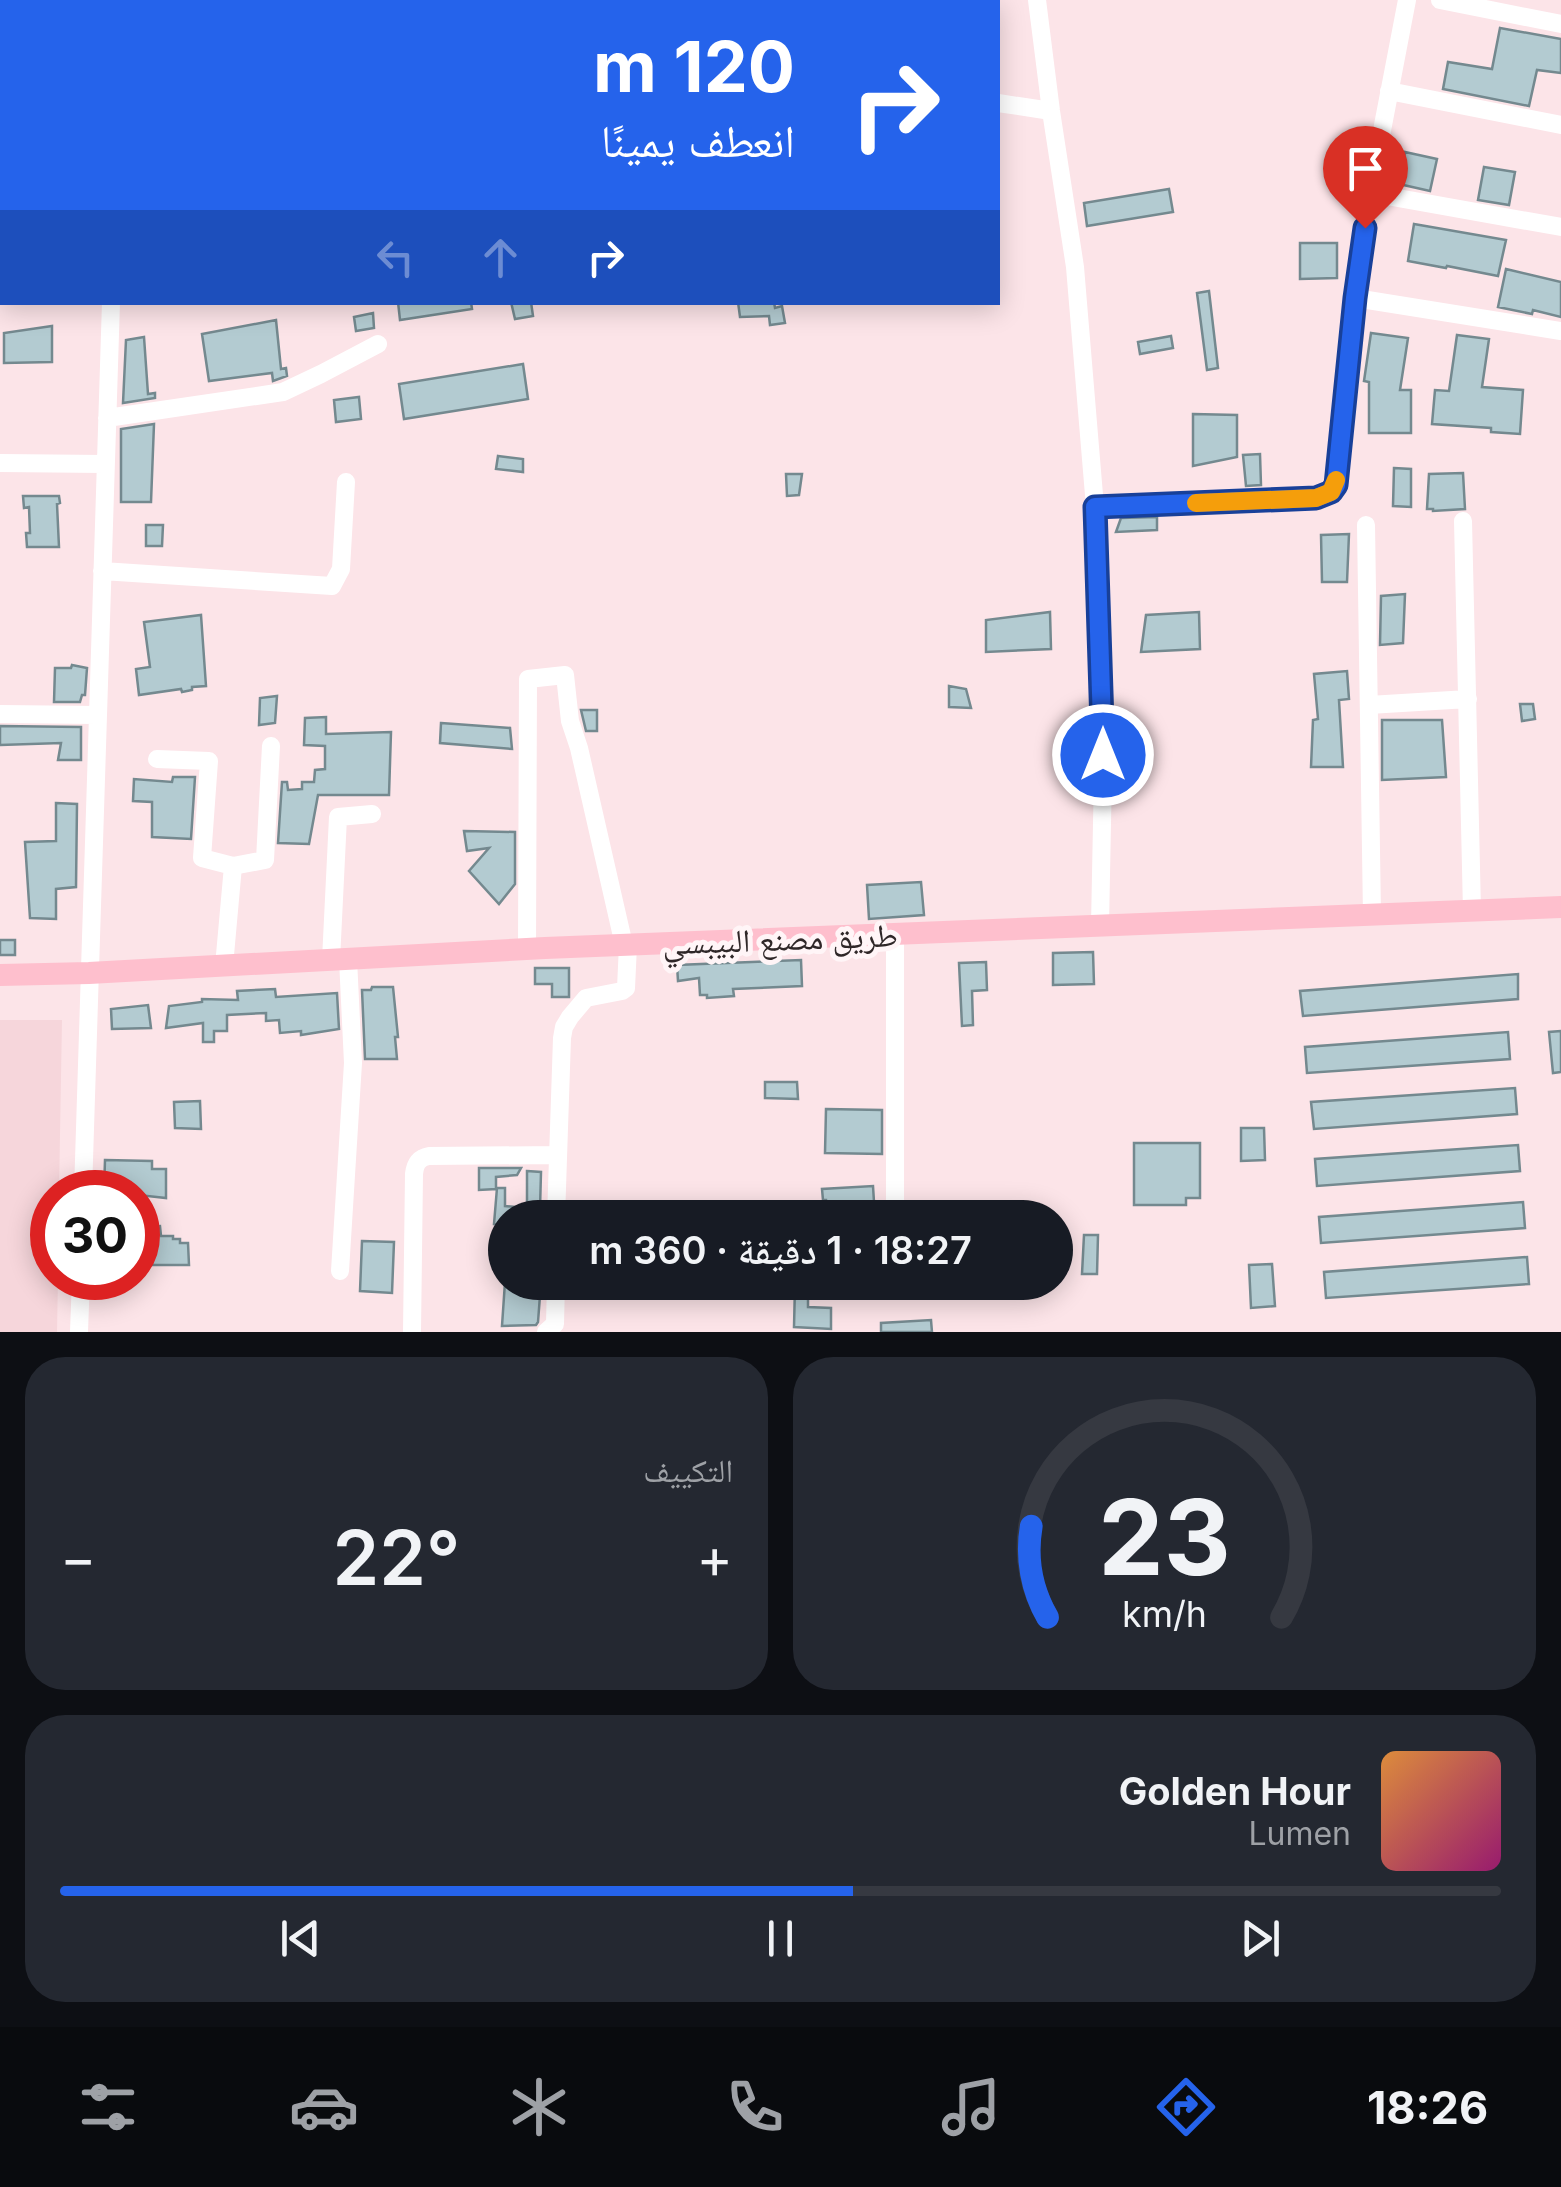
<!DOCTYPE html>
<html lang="ar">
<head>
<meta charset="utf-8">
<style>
  body { margin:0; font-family:Inter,"Noto Naskh Arabic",sans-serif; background:#242831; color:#f1f3f6; direction:rtl; height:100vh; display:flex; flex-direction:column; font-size:38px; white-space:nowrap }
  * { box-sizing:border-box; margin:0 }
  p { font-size:32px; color:#9ea1a6 }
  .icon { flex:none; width:55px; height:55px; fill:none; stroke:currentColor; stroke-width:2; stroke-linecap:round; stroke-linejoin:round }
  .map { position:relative; height:1332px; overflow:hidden; direction:ltr }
  .panel { display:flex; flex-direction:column; gap:25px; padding:25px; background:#0d0f14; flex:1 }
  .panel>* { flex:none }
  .guide { position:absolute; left:0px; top:0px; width:1000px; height:305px; box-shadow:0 5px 25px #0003; direction:rtl; background:#2563eb; color:#fff; overflow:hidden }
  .speed { position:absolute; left:30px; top:1170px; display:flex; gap:20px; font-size:50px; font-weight:700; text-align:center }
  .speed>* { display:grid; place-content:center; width:130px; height:130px; border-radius:50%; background:#171b24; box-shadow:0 5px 25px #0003; line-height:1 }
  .speed .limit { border:15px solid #d22; background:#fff; color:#111 }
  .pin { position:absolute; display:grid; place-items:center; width:85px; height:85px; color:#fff; margin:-102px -42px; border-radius:50% 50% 50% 0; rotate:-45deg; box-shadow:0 0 10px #0007 }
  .pin .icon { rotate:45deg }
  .me { position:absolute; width:110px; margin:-55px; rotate:0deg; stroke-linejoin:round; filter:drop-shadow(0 0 8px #0008) }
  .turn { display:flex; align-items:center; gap:35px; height:210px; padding:0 40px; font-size:45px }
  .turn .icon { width:130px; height:130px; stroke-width:2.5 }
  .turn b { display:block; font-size:70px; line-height:85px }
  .lanes { display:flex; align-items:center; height:95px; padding:0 40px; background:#0003; justify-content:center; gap:50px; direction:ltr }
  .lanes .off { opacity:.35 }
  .big { font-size:75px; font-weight:600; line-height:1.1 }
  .panel .card { flex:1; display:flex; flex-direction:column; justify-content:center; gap:15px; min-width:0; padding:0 35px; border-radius:40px; background:#242831 }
  .panel .dial { align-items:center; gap:0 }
  .dial svg { height:260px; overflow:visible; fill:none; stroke:#363941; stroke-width:7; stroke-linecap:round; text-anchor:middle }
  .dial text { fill:#f1f3f6; stroke:none }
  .song { display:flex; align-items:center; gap:30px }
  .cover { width:120px; height:120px; border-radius:15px; background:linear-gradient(135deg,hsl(30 70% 55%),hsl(320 70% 35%)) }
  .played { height:10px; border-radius:5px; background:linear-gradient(90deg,#2563eb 55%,#363941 55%) }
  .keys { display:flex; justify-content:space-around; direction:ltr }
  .heat { display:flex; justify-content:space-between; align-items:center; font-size:55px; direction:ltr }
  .panel .tiles { flex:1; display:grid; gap:25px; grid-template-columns:1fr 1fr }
  .card:last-child { grid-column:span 2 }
  .trip { position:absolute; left:488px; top:1200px; width:585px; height:100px; border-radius:50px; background:#171b24; box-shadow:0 5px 25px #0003; font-weight:600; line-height:100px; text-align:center; direction:rtl }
  .tabs { display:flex; height:160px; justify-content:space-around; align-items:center; background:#090b0e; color:#9ea1a6 }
  .tabs .icon { width:70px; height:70px }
  .tabs .current { color:#2563eb }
  .tabs b { font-size:45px; color:#f1f3f6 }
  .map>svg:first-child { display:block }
  .built { fill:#f6d6db }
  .building { fill:#b3cbd1; stroke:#74898f; stroke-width:2.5 }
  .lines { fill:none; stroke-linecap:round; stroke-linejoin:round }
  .minor { stroke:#fff; stroke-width:18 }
  .major { stroke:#febfcd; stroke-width:22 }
  .route-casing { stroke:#184099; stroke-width:25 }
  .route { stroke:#2563eb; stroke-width:18 }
  .slow { stroke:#f59e0b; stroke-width:18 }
  .labels { text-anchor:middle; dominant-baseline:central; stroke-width:10; stroke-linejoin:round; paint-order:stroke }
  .street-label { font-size:32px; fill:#2f2728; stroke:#fff5f7 }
</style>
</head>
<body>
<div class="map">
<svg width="1561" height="1332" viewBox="0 0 1561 1332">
  <rect width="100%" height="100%" fill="#fce4e8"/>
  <path class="built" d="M0,1020h62l-3,172h-7v86h6l-1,54h-57z"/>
  <path class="building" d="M1500,28l61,11v34l-24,-3 -8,36 -86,-17 5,-27 44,7z
    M1405,152l32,7 -7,32 -31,-7z
    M1484,167l31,5 -6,33 -31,-5z
    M1169,189l4,23 -86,14 -3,-23z
    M1414,224l92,16 -8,36 -51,-10 -1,2 -38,-7z
    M1300,243h37v35l-37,1z
    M1506,269l55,13v35l-28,-7 -1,4 -34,-7z
    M1209,291l9,77 -11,2 -10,-77z
    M398,302h73l1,7 -72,11z
    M511,302h20l2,14 -18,3z
    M738,302h36l1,6 7,-2 3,17 -15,2 -1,-9 -29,1z
    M373,313l1,15 -18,3 -2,-14z
    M276,320l5,49 5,-1 1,8 -14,5 -1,-8 -63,8 -7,-47z
    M52,326v36l-48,1v-30z
    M1371,333l37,5 -8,52h11v43h-42v-51l-5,-1z
    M1457,335l32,4 -7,48 41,3 -3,44 -29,-2v-4l-59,-4 3,-34 14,1z
    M1171,336l2,12 -33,6 -2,-12z
    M144,337l4,57 7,-1v5l-32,5 3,-63z
    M523,364l5,35 -124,20 -5,-35z
    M359,397l2,22 -25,3 -2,-22z
    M1193,414l44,1v42l-44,9z
    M154,424l-3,78h-30v-73z
    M1260,454l1,31 -15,1 -3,-31z
    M498,456l25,3v13l-27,-3z
    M1394,468l17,1v38l-18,-1z
    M1463,473l2,36 -32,2v-2h-6l2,-35z
    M786,474h16l-3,21 -12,1z
    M23,496h36l1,7 -3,1 2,43h-32l-1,-14h4l-1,-26 -5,1z
    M1157,517v13l-41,2 5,-14z
    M146,525h17l-1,21h-16z
    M1349,534l-2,48h-25l-1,-47z
    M1405,594l-2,49 -23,2 1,-49z
    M1050,612l1,37 -65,3v-32z
    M1199,612l1,37 -59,3 5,-37z
    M201,615l5,71 -14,1v3l-10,2 -1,-3 -42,6 -3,-26 14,-2 -6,-45z
    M72,665l15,3 -2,27h-3l-2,7h-26l1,-34h16z
    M1347,671l2,28 -10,1 4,67h-32l2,-47 5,-1 -4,-45z
    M949,686l17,3 5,19 -22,-1z
    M277,696l-2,27 -16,2 1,-27z
    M1520,704h13l2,15 -13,2z
    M581,710h16v21h-11z
    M326,717v17l65,-2 -2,63h-71l-9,49 -31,-1 4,-61h5l1,8 14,-1v-7h12l1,-12 10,-1v-23l-21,-1 1,-27z
    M1382,720h60l4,57 -64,3z
    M441,723l69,5 2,21 -72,-6z
    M0,726l81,1v33h-23l3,-17 -61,2z
    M173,777h22l-4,62 -39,-2v-35l-19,-1 1,-22 38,3z
    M56,803l21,1 -1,83 -20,2v30l-26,-1 -5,-76 31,-1z
    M464,831l51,1v52l-16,20 -30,-33 20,-23 -22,3z
    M921,882l3,33 -55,4 -2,-34z
    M0,940h15v15h-15z
    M1093,952l1,32 -41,1v-32z
    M801,960l1,26 -69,3 1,7 -27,2v-3h-7l-1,-17 -21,3 -1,-16z
    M986,962l1,28 -15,1 1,34 -11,1 -3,-63z
    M535,968h34v29h-17v-13h-17z
    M1518,974v25l-215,17 -3,-25z
    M372,987h21l5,50h-3l2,22h-32l-3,-69h9z
    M275,989l1,8 61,-4 2,36 -38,6v-4l-21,2 -1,-13 -13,1v-8l-39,2v16h-13v11h-11v-19l-37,5 3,-22 33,-4v-3l36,1 -1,-9z
    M148,1005l3,23 -39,1 -1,-20z
    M1561,1031v41l-8,1 -4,-41z
    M1508,1032l2,27 -203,14 -2,-26z
    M765,1082h32l1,17 -33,-1z
    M1515,1088l2,26 -203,15 -3,-27z
    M200,1101l1,28 -26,-1 -1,-26z
    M826,1109l56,1v44l-57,-1z
    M1241,1128h23l1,32 -24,1z
    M1134,1143h66v55h-14v7h-52z
    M1518,1145l2,26 -203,15 -2,-27z
    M105,1160l47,1v8h14v29l-28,-3v-3h-34z
    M479,1168h42l-4,7 -21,2v12l-17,1z
    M527,1171l14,1 -1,37h3v9h-38v7l-11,-1 3,-36h8v18l22,2z
    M873,1186l2,32h-48l-1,-18h-3l-1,-11z
    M1523,1202l2,26 -204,15 -2,-26z
    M160,1226l1,10h12v3h7v4h8l1,22h-39l-2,-38z
    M1084,1235h14l-1,39h-15z
    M362,1241l32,1 -2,51 -32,-2z
    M1527,1257l2,27 -203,14 -2,-26z
    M1272,1264l3,42 -24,2 -2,-43z
    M505,1282h36l-3,40 -2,3 -34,1z
    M795,1285l13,1v21l23,1v21l-37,-2z
    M931,1320l1,12h-51v-9z"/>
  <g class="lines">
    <path class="minor" d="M1037,0l14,111 24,156 20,240 9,214 -4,205
      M1440,0l121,24
      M121,2v-2
      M1389,91l172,34
      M998,103l53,8
      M1370,193l191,34
      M0,215h2
      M1355,298l206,33
      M107,418l176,-26 38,-18 57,-30
      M0,463l105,1
      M1095,507l221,-9 15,-6 4,-7 20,-187 15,-105 37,-193
      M1463,521l9,390
      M1366,525l6,390
      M102,571l230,15 9,-17 5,-87
      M1369,705l99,-6
      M0,714l97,1
      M157,759l52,2 -7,97 31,8 -9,100
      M233,866l32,-6 6,-114
      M527,949l1,-270 37,-4 5,46 9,27 45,197
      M331,960l7,-143 34,-3
      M83,1192l28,-890
      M895,1200v-266
      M556,1218l6,-180 2,-11 6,-10 16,-19 36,-7 4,-3 2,-43
      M340,1271l13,-208 -5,-104
      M79,1332l2,-54
      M412,1332l2,-158c1,-10 4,-16 15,-18l128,-1
      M546,1332l9,-8 1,-42"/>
    <path class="major" d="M0,975l89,-2 456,-25 1016,-41"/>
  </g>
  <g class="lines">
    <defs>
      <path id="route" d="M1103,755l-8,-248 221,-9 15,-6 5,-7 19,-187 10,-70"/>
    </defs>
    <use href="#route" class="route-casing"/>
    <use href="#route" class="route"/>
    <path class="slow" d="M1196,503l120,-5 15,-6 5,-12"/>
  </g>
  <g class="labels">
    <g class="street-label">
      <text transform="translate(780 939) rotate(-2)">طريق مصنع البيبسي</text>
    </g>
  </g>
</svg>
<div class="speed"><div class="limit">30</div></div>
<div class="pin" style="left:1365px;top:228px;background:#d93025"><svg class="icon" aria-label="arrive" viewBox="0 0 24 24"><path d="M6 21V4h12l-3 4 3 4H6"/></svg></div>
<svg class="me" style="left:1103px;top:755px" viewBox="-20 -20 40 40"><circle r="17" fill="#2563eb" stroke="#fff" stroke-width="3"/><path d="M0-11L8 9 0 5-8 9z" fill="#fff"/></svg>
<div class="trip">18:27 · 1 دقيقة · 360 m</div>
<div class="guide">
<div class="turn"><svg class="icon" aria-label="right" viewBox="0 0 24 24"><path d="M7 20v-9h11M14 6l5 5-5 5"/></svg><div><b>120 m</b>انعطف يمينًا</div></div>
<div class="lanes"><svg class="icon off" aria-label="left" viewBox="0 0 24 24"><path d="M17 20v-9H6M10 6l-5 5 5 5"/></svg><svg class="icon off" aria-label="ahead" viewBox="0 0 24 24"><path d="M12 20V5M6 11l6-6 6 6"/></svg><svg class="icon" aria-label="right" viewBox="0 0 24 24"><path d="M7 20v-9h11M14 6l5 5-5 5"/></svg></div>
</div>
</div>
<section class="panel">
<div class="tiles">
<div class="card dial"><svg viewBox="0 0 100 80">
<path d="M14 69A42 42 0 1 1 86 69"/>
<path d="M14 69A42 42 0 0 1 9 41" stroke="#2563eb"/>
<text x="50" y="56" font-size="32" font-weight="700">23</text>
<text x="50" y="72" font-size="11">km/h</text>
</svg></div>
<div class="card"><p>التكييف</p>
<div class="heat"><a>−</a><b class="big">22°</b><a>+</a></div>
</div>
<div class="card">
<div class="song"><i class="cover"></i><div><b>Golden Hour</b><p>Lumen</p></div></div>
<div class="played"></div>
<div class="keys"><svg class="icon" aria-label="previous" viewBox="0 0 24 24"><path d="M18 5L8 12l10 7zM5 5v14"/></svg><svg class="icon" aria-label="pause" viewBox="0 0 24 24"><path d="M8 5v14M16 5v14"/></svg><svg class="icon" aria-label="next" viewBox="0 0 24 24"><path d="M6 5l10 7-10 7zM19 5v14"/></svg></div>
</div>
</div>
</section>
<nav class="tabs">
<b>18:26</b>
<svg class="icon current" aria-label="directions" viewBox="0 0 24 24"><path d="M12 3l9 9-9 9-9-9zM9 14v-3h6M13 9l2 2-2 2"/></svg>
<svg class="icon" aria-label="music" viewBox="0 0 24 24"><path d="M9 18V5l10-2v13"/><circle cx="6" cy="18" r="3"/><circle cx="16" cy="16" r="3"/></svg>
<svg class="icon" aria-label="phone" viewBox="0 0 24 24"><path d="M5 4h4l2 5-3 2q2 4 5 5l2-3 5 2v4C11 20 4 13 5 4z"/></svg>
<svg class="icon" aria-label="climate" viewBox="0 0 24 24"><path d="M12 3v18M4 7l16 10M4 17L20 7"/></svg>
<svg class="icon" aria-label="car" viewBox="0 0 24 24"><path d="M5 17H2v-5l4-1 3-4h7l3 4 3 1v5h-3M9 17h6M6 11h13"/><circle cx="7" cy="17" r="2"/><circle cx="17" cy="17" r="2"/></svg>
<svg class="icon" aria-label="filters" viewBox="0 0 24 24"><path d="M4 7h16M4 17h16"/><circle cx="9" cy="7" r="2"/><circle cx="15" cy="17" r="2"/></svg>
</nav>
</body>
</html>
